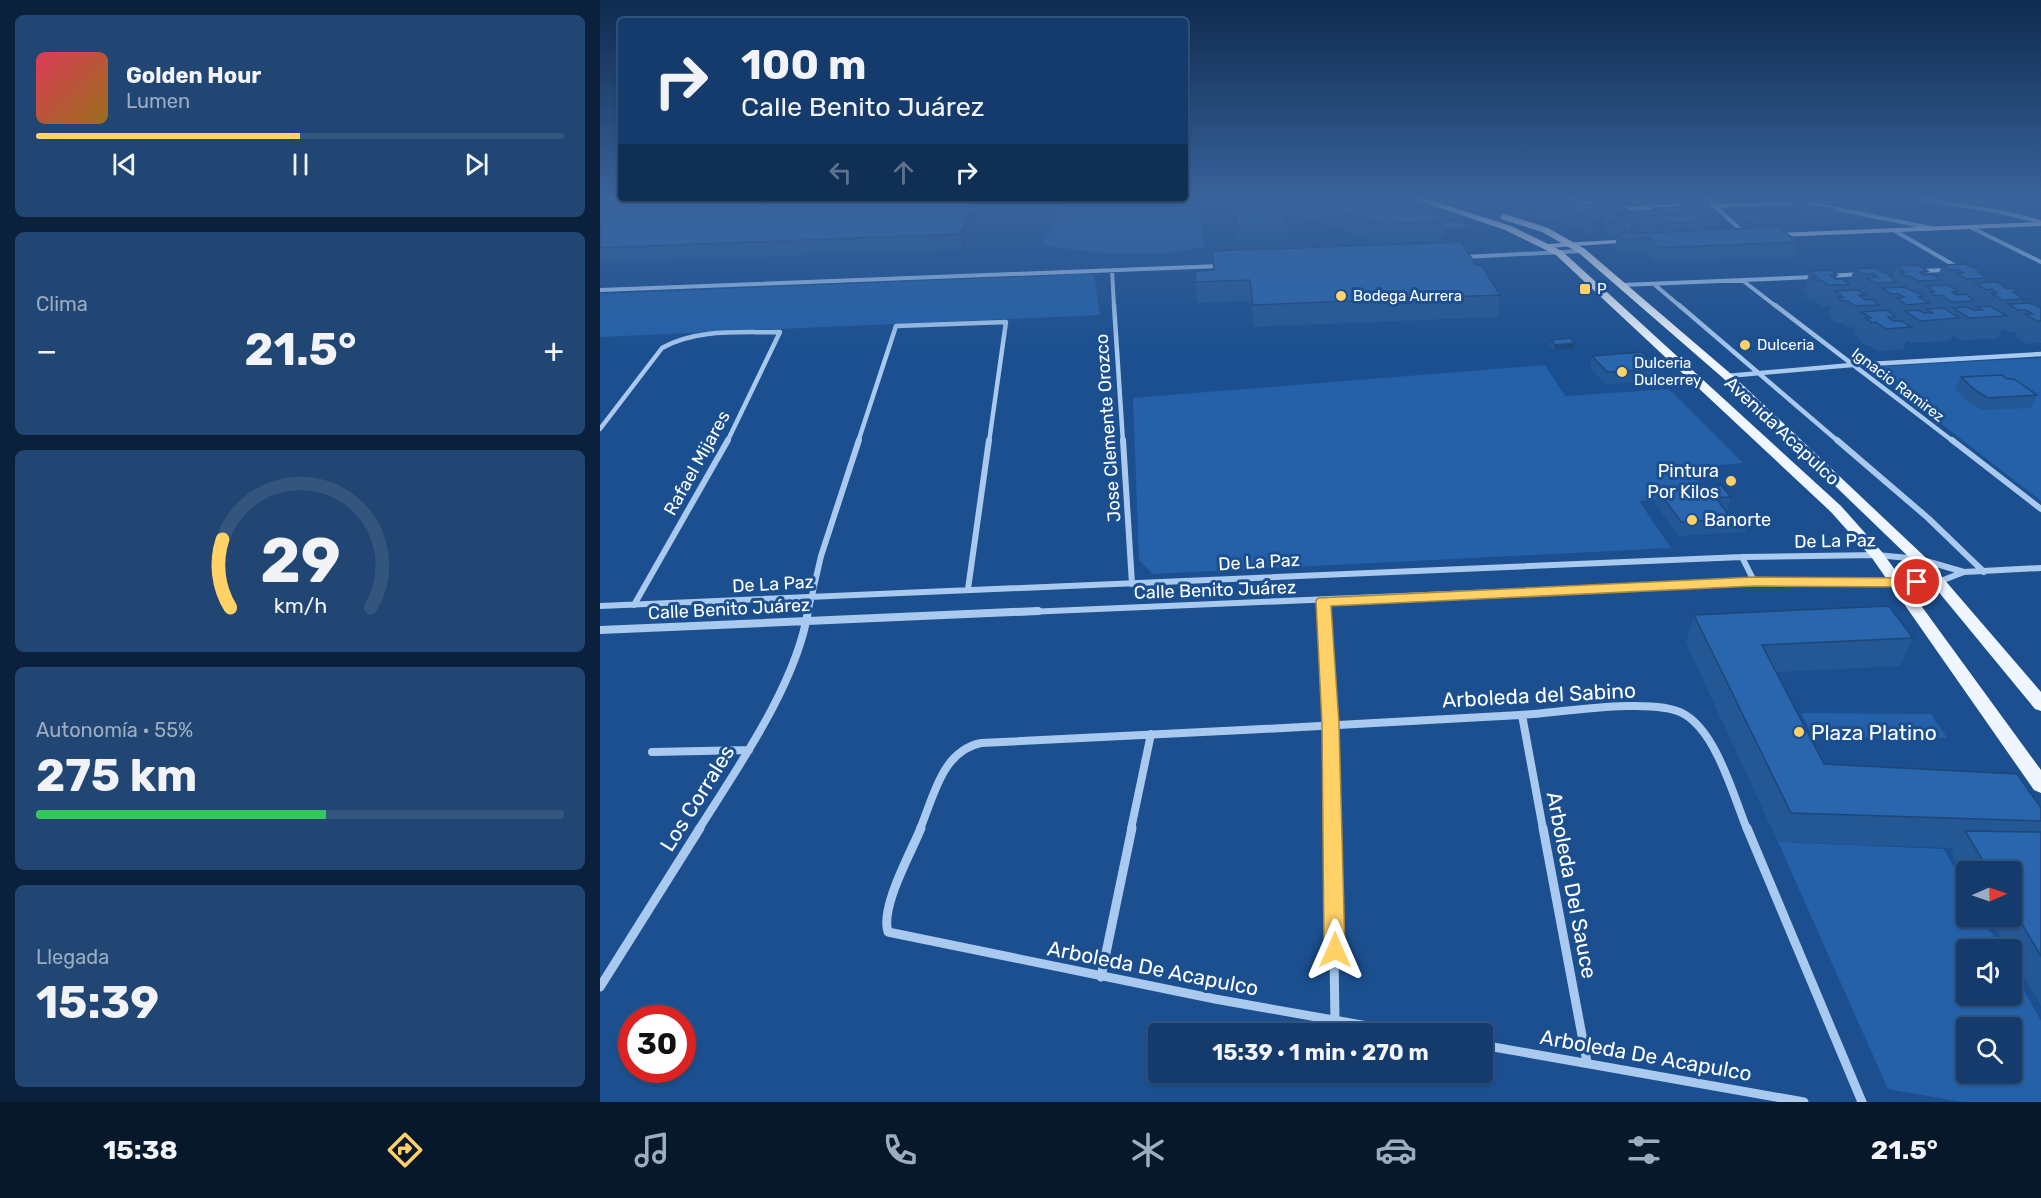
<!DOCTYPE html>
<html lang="es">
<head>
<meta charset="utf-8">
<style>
  body { margin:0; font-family:Rubik,sans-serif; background:#214673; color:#f1f3f6; height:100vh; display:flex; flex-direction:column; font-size:22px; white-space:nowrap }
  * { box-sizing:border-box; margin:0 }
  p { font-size:20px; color:#9dadc1 }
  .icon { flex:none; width:33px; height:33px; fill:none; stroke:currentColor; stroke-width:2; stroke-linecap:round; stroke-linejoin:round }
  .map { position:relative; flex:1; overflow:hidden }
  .drawer { display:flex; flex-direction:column; gap:15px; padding:15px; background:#0b203b; width:600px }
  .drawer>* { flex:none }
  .top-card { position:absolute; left:18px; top:18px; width:570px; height:183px; border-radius:6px; box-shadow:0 2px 4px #0004,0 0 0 2px #33557e; background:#143b6b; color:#f1f3f6; overflow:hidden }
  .needle { width:39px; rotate:88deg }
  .buttons { position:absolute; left:1356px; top:861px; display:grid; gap:12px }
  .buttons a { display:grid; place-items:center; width:66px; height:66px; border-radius:6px; background:#143b6b; box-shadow:0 2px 4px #0004,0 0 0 2px #33557e; font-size:30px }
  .speed { position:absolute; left:18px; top:1005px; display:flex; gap:12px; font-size:30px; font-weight:700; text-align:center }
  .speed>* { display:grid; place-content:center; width:78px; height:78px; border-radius:50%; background:#143b6b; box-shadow:0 2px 4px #0004,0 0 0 2px #33557e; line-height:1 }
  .speed .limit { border:9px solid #d22; background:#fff; color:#111 }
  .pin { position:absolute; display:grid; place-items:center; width:51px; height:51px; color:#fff; margin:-26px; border:3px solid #fff; border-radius:50%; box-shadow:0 2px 6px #0007 }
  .me { position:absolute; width:66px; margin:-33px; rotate:0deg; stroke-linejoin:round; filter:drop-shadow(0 0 4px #0008) }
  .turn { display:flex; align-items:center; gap:21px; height:126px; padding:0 24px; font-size:27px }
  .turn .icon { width:78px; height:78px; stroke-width:2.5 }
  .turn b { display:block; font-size:42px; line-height:51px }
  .lanes { display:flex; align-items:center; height:57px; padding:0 24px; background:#0003; justify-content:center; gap:30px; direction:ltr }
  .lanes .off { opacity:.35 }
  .big { font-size:45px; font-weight:700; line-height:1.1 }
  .drawer .card { flex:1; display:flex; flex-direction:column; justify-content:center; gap:9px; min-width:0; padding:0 21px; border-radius:9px; background:#214673 }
  .drawer .dial { align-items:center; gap:0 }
  .dial svg { height:156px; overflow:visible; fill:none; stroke:#33557e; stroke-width:7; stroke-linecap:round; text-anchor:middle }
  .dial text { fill:#f1f3f6; stroke:none }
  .song { display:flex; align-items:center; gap:18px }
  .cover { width:72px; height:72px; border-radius:9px; background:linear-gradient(135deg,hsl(350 70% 55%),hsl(40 70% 35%)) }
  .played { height:6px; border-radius:3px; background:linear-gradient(90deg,#ffd166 50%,#33557e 50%) }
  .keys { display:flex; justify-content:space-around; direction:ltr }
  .heat { display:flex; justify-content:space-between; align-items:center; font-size:33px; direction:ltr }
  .charge { height:9px; border-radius:4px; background:linear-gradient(90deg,#34c759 55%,#33557e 0) }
  .trip { position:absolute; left:548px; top:1023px; width:345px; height:60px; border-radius:6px; background:#143b6b; box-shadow:0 2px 4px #0004,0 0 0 2px #33557e; font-weight:700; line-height:60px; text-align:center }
  .tabs { display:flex; height:96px; justify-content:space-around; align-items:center; background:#08182b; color:#9dadc1 }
  .tabs .icon { width:42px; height:42px }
  .tabs .on { color:#ffd166 }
  .tabs b { font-size:27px; color:#f1f3f6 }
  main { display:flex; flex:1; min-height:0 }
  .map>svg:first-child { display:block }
  .green { fill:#2461a8; fill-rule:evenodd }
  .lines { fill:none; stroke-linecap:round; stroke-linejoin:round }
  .street-far4 { stroke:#a9c9ee; stroke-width:4 }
  .street-far3 { stroke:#a9c9ee; stroke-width:4.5 }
  .street-far2 { stroke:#a9c9ee; stroke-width:6 }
  .street-far1 { stroke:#a9c9ee; stroke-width:8 }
  .street { stroke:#a9c9ee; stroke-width:9 }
  .secondary { fill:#d6e6fa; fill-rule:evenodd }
  .primary { fill:#f0f6ff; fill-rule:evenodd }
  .wall { fill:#245895 }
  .shaded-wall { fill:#1d4779 }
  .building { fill:#2a66ad; stroke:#1d4779; stroke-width:1.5 }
  .route { fill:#ffd166; stroke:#a68842; stroke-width:1.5 }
  .poi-dot { fill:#ffd166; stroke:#1b4f8f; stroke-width:2 }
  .labels { text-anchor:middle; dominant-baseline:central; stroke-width:6; stroke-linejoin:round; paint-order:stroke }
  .far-poi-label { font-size:15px; fill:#fff; stroke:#1b4f8f; text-anchor:start }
  .far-street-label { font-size:15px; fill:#fff; stroke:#1b4f8f }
  .street-label { font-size:18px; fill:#fff; stroke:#1b4f8f }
  .poi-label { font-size:18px; fill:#fff; stroke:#1b4f8f; text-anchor:end }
  .near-street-label { font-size:21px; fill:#fff; stroke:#1b4f8f }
  .near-poi-label { font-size:21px; fill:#fff; stroke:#1b4f8f; text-anchor:start }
</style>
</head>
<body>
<main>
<section class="drawer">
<div class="card">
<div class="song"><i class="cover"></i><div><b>Golden Hour</b><p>Lumen</p></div></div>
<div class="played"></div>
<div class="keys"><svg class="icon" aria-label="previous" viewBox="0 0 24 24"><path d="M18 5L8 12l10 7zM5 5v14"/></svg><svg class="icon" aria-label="pause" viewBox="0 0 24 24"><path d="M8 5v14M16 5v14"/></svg><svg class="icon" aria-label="next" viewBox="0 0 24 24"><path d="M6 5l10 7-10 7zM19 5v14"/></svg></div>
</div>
<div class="card"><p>Clima</p>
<div class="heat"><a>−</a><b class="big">21.5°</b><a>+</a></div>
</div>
<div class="card dial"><svg viewBox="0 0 100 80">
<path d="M14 69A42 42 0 1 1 86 69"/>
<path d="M14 69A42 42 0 0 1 10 34" stroke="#ffd166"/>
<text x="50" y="56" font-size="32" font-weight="700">29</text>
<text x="50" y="72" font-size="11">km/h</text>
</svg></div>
<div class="card"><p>Autonomía · 55%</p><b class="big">275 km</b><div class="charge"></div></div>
<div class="card"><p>Llegada</p><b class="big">15:39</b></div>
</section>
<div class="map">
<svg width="1441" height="1102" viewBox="0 0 1441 1102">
  <rect width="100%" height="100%" fill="#1b4f8f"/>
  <path class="green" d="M465,199h114l22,16 3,32 -41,7h-55l-66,-9 26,-44z
    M489,274l5,2 6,39 -500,22v-43z
    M1441,358v143l-173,-134z
    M945,365l20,31 104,-7 74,74 -56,5 21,26 -69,7 32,47 -518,26 -14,-14 -6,-162z
    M1201,713l130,1 16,24 -133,-1z
    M1178,842l166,7 22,40v27l16,1 19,32 -35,1v44h46v-25l29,52v81h-79l-74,-13zM1366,1028h46v44h-46z"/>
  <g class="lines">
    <path class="street-far4" d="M971,199l27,7
      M1107,199l37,34
      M1322,199l79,13 40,10
      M1207,203l124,25
      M1112,206l95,-3 2,-3
      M1019,209l60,-3
      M1370,227l71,35
      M1295,231l64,37
      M864,257l118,-6
      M512,270l2,37
      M1320,271l26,-1
      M1230,276l29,-2
      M1142,280l35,27
      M1022,285l192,-8
      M1055,285l26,22
      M0,290l620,-24"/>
    <path class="street-far3" d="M514,305l9,137
      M1079,305l160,137
      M1175,305l179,137
      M1127,376l125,-11 189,-11
      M0,429l62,-81c35,-20 79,-15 118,-16l-53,110
      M258,442l38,-116 110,-4 -17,120"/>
    <path class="street-far2" d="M523,440l9,144
      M1237,440l91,78 56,54
      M1352,440l89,69
      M1142,557l12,24
      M368,589l21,-149
      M723,601l1,12
      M34,605l94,-165
      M0,606l1142,-49 135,-2 42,4 45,13 77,-4
      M208,613l13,-57 38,-116
      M403,613l751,-32 184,1 26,-10"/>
    <path class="street-far1" d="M724,611l7,113 1,105
      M0,630l438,-19
      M922,715l21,114
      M52,752l97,-2
      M99,829c39,-62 98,-146 109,-218
      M320,829c14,-33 22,-78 61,-86 180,-9 359,-17 539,-28 38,-2 131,-18 162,-2 34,17 51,82 65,116
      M531,829l20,-95"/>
    <path class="street" d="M321,828c-10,25 -41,79 -33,104l327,67 198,35
      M732,828l3,192
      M943,828l44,234
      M1147,828l115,274
      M501,977l31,-149
      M0,987l100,-159
      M882,1045l322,57"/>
    <path class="secondary" d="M1441,222v4l-266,11 -3,-2 3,-2z
      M1032,239l4,2 -2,1 -87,6 -4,-2 4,-2z"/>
    <path class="primary" d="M814,199h13l84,27 51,25 279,255 41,46 159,218v23l-7,-3 -162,-232 -41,-46 -275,-257 -51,-25z
      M904,214l44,14 37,21 146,125 193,182 117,136v19l-6,-2 -121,-147 -191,-184 -144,-125 -37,-21 -41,-13 -1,-2z"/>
  </g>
  <path class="wall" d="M0,199h386l-24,50 -362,14z
    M667,199h79l37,13 57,9 37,16 -34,3 -3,-5 -1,6 -59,2 -92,-30 -3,-2 2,13v15l-49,1 -1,-15 41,-19z
    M889,199h74l26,7 37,3 5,4 21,-1 1,-4 25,-1 1,-5 22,3 20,11 -2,10 -16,1 -1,3 48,-2 -11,-9 1,-5 27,10 -1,3 33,15 -4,15 -139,6 -10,-10 -25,1 -6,-5 2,-14 -7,1 -7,-6 -11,5 -11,-3v-3l-45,-12v-4l-8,2 -14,-4 1,-2 -19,-6v-2z
    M1192,202l42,7 -2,6 -25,1 -16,-9z
    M612,251l264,14 24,30 -3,22 -243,10 -3,-26 -54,2 -2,-21 19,-12z
    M1342,265l42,7 -1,3 5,3 -2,5 32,9 -1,3 7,4 -1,4 18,5v35l-15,1 -11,-8 2,-4h-8l-7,-4 -5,11 -37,1 -7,-5 -3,6 -39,2 -5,-3 -3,10 -25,1 -10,-6h-3l-6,-5 1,-2 -6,-5 2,-6 -8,1 -7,-5h-5l-5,-5 1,-3 -3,-3 1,-6h-9l-6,-5h-5l-4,-3 1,-3 -4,-3 7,-21 27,4 -1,4 13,5 5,-15 30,4 8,3 4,-10 32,5 -1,4 10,3z
    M951,340l23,8 -20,2 -4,-5z
    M992,356l67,13 -3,12 -51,3 -15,-16z
    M1361,377l46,2 30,16 -6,13 -49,2 -13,-7 -14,-14z
    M1058,490l73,7 -4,14h-2l4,4 20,3 -4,14 -67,4 -23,-33z
    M1094,615l219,23 -13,28 -124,6 48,92 217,44v198l-29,-50v-6h-4l-20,-34h24v-44h-46v7l-15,-26 3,-5 -176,-6 -92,-199z"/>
  <path class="shaded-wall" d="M377,199h9l-24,50 -3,-15z
    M935,199h2l-2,14 -7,2 2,-14z
    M1027,210l-2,11 -10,-10z
    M1006,215l-3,15 -11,5 2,-15z
    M878,227l-1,10 -34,3 1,-10z
    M975,343l-1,5 -20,2 1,-5z"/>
  <path class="building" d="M0,199h377l-18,35 -359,14z
    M702,199h44l37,13 51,-2 7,12 -61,2z
    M939,199h24l26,7 12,-5 18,1 8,8 -12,1 11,10h-14l-6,-6 -12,5 -11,-3 3,-1 -48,-13 6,-2z
    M1079,202h17l5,3h5l15,11 -22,1 5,5 -66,3 -10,-8 66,-3z
    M1192,202l42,7 -1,1 -24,1z
    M679,206l1,3h4l3,15 -50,1v-18z
    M1078,207l9,7 -59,3v2h-3l1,-10h2l3,4 27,-2 -5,-3z
    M1140,214h14l13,10h-15z
    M840,221h18l20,6 -34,3 -4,-5z
    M1026,221l11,9h-12z
    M1178,227l21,15 -140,6 -10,-10 -26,1 -5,-5z
    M861,242l15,23h5l19,30 -247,10 -3,-25 -55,2 1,-11 18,-1 -2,-19z
    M1365,264l19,8h-6l10,6 -22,1 -9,-6h7l-6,-3h-8l-8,-5z
    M1318,265l10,6 -8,1 4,3 8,-1 9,6 -23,1 -8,-5h-5l-5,-4h5l-9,-6z
    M1276,268l8,5h4l4,3h-3l8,6 -22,1 -8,-5 11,-1 -5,-3h-11l-8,-5z
    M1231,270l6,5h-7l5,4h7l8,6h-22l-7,-5h-5l-4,-3h5l-7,-6z
    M1397,282l10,7 6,-1 5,4h-5l11,7 -22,1 -11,-7h6l-5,-4 -6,1 -11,-7z
    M1348,285l11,6 -7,1 5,3 8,-1 10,7 -24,1 -9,-7 -6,1 -6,-4h5l-9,-6z
    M1304,287l21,9 -6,1 10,6 -22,2 -10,-7 7,-1 -6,-3h-7l-9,-6z
    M1258,290l7,5h-6l6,5 7,-1 7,6 -24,1 -7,-5h-5l-5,-4h5l-8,-6z
    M1430,303l11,5v13h-4l-12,-7h8l-7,-4h-8l-10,-6z
    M1390,306l17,10 -38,2 -16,-10 14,-1 6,3h10l-6,-3z
    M1344,308l15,10 -39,3 -15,-10 13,-1 6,3h9l-6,-4z
    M1287,310l9,7h-8l5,4h9l9,6 -25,2 -10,-7 -4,1 -6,-5h5l-10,-6z
    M970,338l5,5 -20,2 -4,-5z
    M1042,352l17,17 -52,3 -15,-16z
    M1402,375l5,4h7l23,16 -49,3 -13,-8 -14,-13z
    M1121,485l10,12 -15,1 13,17h18l2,3 -68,4 -23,-32z
    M1289,606l24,32 -151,7 62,119 193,10 24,34v13l-250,-8 -97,-198z
    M1365,831l76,1v124l-29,-49v-35h-22z"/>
  <linearGradient id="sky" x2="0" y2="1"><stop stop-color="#0f2b4f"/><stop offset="0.56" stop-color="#39639b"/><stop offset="1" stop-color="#39639b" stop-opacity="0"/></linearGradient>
  <rect width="1441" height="354" fill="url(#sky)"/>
  <path class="route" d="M1154,577l163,1 7,4 -7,5 -163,-1 -423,20 8,118 6,226 -3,7 -7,3 -8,-3 -3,-7 -2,-226 -6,-123 2,-3z"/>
  <g class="poi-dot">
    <rect x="979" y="283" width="12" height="12" rx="3"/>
    <circle cx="741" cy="296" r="6"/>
    <circle cx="1145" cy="345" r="6"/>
    <circle cx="1022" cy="372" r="6"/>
    <circle cx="1131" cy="481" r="6"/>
    <circle cx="1092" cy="520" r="6"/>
    <circle cx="1199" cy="732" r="6"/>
  </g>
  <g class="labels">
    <g class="far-poi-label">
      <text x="997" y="289">P</text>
      <text x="753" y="296">Bodega Aurrera</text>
      <text x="1157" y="345">Dulceria</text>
      <text x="1034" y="363">Dulceria<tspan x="1034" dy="17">Dulcerrey</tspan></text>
    </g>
    <g class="far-street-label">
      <text transform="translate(1298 385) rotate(37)">Ignacio Ramirez</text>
    </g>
    <g class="street-label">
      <text transform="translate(508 428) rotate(-94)">Jose Clemente Orozco</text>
      <text transform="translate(1182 431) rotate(43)">Avenida Acapulco</text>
      <text transform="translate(97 463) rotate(-61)">Rafael Mijares</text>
      <text transform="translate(1235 541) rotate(-1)">De La Paz</text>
      <text transform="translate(659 562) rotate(-3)">De La Paz</text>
      <text transform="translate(173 584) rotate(-3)">De La Paz</text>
      <text transform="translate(615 590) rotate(-2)">Calle Benito Juárez</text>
      <text transform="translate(129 609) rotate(-3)">Calle Benito Juárez</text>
    </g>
    <g class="poi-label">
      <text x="1119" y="471">Pintura<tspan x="1119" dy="21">Por Kilos</tspan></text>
      <text x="1104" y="520" text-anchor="start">Banorte</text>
    </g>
    <g class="near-street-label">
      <text transform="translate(939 695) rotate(-3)">Arboleda del Sabino</text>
      <text transform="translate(97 798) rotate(-58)">Los Corrales</text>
      <text transform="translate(972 885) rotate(79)">Arboleda Del Sauce</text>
      <text transform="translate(553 968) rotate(11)">Arboleda De Acapulco</text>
      <text transform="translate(1046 1055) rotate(10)">Arboleda De Acapulco</text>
    </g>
    <g class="near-poi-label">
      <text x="1211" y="732">Plaza Platino</text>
    </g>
  </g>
</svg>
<div class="buttons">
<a><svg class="needle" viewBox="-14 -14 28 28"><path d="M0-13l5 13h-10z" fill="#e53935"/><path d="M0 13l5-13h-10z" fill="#9dadc1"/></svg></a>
<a><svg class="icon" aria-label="sound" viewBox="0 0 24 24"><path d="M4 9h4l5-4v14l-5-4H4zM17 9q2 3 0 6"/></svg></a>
<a><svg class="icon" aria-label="search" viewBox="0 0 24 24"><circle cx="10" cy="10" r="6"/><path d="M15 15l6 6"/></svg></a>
</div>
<div class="speed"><div class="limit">30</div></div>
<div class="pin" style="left:1317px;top:582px;background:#d93025"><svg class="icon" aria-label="arrive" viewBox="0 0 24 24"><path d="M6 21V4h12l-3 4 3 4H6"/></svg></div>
<svg class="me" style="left:735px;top:950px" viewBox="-20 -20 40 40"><path d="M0-17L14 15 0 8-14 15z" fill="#ffd166" stroke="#fff" stroke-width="4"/></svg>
<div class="trip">15:39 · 1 min · 270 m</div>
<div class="top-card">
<div class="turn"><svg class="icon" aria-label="right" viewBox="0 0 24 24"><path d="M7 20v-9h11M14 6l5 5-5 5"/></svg><div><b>100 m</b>Calle Benito Juárez</div></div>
<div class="lanes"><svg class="icon off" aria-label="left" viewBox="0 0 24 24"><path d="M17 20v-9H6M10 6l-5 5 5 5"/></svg><svg class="icon off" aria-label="ahead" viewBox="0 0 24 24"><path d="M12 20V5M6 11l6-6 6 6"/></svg><svg class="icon" aria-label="right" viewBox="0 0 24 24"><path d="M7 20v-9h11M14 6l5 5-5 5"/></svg></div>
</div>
</div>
</main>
<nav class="tabs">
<b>15:38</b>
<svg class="icon on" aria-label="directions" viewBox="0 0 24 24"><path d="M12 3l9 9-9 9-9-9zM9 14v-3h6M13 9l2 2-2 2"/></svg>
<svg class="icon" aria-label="music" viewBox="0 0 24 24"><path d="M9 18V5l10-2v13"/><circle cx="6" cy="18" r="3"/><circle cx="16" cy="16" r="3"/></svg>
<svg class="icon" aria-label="phone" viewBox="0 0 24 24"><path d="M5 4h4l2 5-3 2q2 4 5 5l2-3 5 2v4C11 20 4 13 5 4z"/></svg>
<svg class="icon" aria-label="climate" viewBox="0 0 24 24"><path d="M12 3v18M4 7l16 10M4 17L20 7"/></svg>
<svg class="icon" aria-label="car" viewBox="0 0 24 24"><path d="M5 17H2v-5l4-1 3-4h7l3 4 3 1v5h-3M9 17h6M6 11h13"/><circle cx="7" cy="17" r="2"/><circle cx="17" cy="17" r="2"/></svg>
<svg class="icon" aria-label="filters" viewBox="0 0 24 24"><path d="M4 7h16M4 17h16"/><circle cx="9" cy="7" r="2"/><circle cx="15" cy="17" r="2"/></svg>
<b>21.5°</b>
</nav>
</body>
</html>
